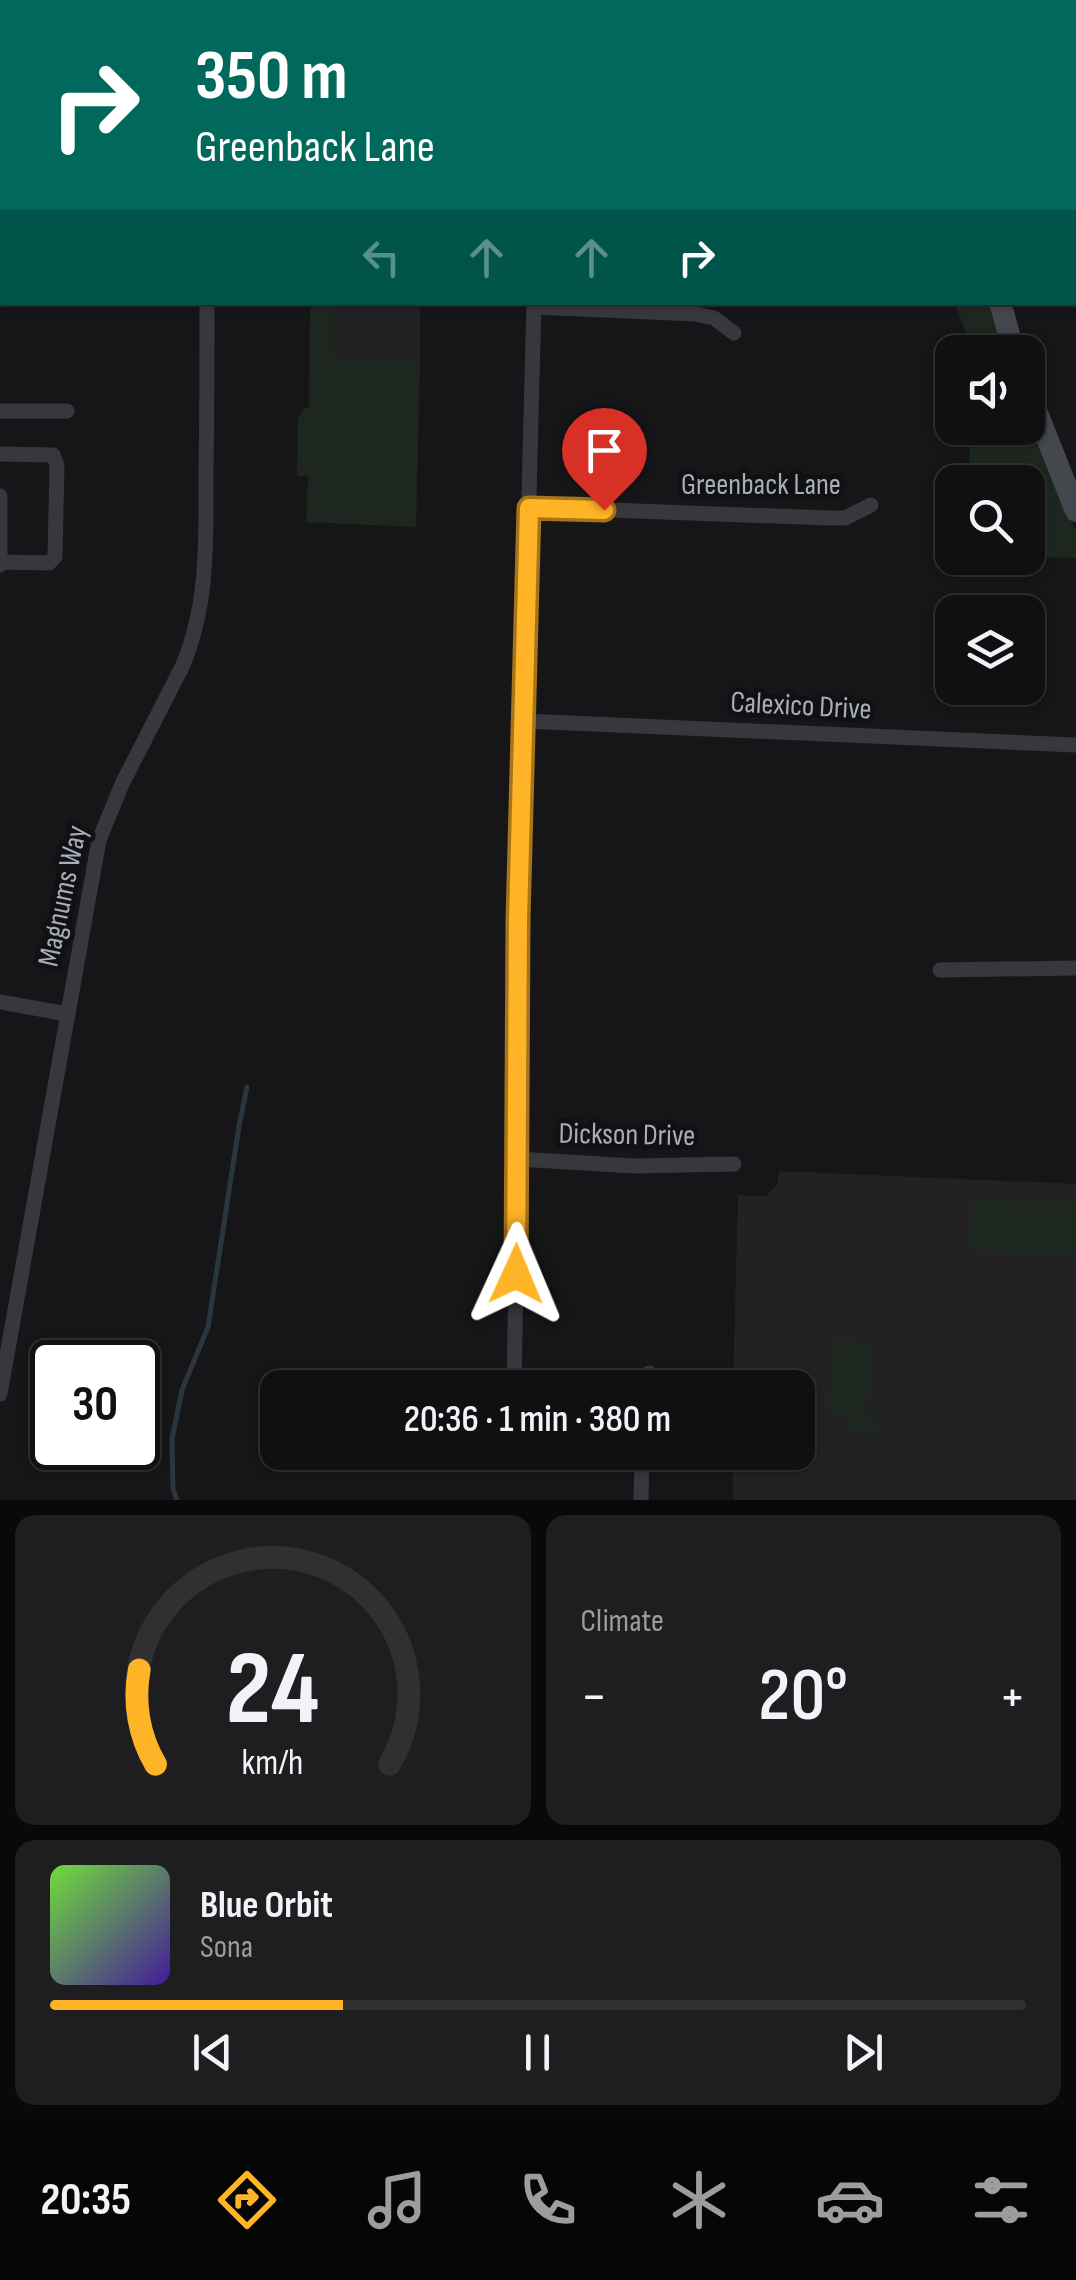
<!DOCTYPE html>
<html lang="en">
<head>
<meta charset="utf-8">
<style>
  body { margin:0; font-family:"Sofia Sans Condensed",sans-serif; background:#1e1e20; color:#f1f3f6; height:100vh; display:flex; flex-direction:column; font-size:38px; white-space:nowrap }
  * { box-sizing:border-box; margin:0 }
  p { font-size:32px; color:#9c9d9f }
  .icon { flex:none; width:55px; height:55px; fill:none; stroke:currentColor; stroke-width:2; stroke-linecap:round; stroke-linejoin:round }
  .map { position:relative; height:1500px; overflow:hidden }
  .sheet { display:flex; flex-direction:column; gap:15px; padding:15px; background:#09090a; flex:1 }
  .sheet>* { flex:none }
  .top-card { position:absolute; left:0px; top:0px; width:1078px; height:305px; box-shadow:0 2px 8px #0004,0 0 0 2px #303032; background:#00695c; color:#fff; overflow:hidden }
  .buttons { position:absolute; left:935px; top:335px; display:grid; gap:20px }
  .buttons a { display:grid; place-items:center; width:110px; height:110px; border-radius:20px; background:#101012; box-shadow:0 2px 8px #0004,0 0 0 2px #303032; font-size:50px }
  .speed { position:absolute; left:30px; top:1340px; display:flex; gap:20px; font-size:50px; font-weight:700; text-align:center }
  .speed>* { display:grid; place-content:center; width:130px; height:130px; border-radius:50%; background:#101012; box-shadow:0 2px 8px #0004,0 0 0 2px #303032; line-height:1 }
  .speed .limit { border:5px solid #111; border-radius:15px; background:#fff; color:#111 }
  .pin { position:absolute; display:grid; place-items:center; width:85px; height:85px; color:#fff; margin:-102px -42px; border-radius:50% 50% 50% 0; rotate:-45deg; box-shadow:0 0 10px #0007 }
  .pin .icon { rotate:45deg }
  .me { position:absolute; width:110px; margin:-55px; rotate:1deg; stroke-linejoin:round; filter:drop-shadow(0 0 8px #0008) }
  .turn { display:flex; align-items:center; gap:35px; height:210px; padding:0 30px; font-size:45px }
  .turn .icon { width:130px; height:130px; stroke-width:2.5 }
  .turn b { display:block; font-size:70px; line-height:85px }
  .lanes { display:flex; align-items:center; height:95px; padding:0 30px; background:#0003; justify-content:center; gap:50px; direction:ltr }
  .lanes .off { opacity:.35 }
  .big { font-size:75px; font-weight:600; line-height:1.1 }
  .sheet .tile { flex:1; display:flex; flex-direction:column; justify-content:center; gap:15px; min-width:0; padding:0 35px; border-radius:20px; background:#1e1e20 }
  .sheet .dial { align-items:center; gap:0 }
  .dial svg { height:260px; overflow:visible; fill:none; stroke:#303032; stroke-width:7; stroke-linecap:round; text-anchor:middle }
  .dial text { fill:#f1f3f6; stroke:none }
  .song { display:flex; align-items:center; gap:30px }
  .cover { width:120px; height:120px; border-radius:15px; background:linear-gradient(135deg,hsl(100 70% 55%),hsl(260 70% 35%)) }
  .played { height:10px; border-radius:5px; background:linear-gradient(90deg,#ffb428 30%,#303032 30%) }
  .keys { display:flex; justify-content:space-around; direction:ltr }
  .heat { display:flex; justify-content:space-between; align-items:center; font-size:55px; direction:ltr }
  .sheet .tiles { flex:1; display:grid; gap:15px; grid-template-columns:1fr 1fr }
  .tile:last-child { grid-column:span 2 }
  .trip { position:absolute; left:260px; top:1370px; width:555px; height:100px; border-radius:20px; background:#101012; box-shadow:0 2px 8px #0004,0 0 0 2px #303032; font-weight:600; line-height:100px; text-align:center }
  .menu { display:flex; height:160px; justify-content:space-around; align-items:center; background:#060607; color:#9c9d9f }
  .menu .icon { width:70px; height:70px }
  .menu .selected { color:#ffb428 }
  .menu b { font-size:45px; color:#f1f3f6 }
  .map>svg:first-child { display:block }
  .built { fill:#222225 }
  .green { fill:#1e271f }
  .lines { fill:none; stroke-linecap:round; stroke-linejoin:round }
  .stream { stroke:#2b353e; stroke-width:5 }
  .street { stroke:#37383e; stroke-width:15 }
  .secondary { stroke:#45474e; stroke-width:22 }
  .route-casing { stroke:#a6751a; stroke-width:25 }
  .route { stroke:#ffb428; stroke-width:18 }
  .labels { text-anchor:middle; dominant-baseline:central; stroke-width:10; stroke-linejoin:round; paint-order:stroke }
  .street-label { font-size:30px; fill:#a7adb9; stroke:#111113 }
</style>
</head>
<body>
<div class="map">
<svg width="1076" height="1500" viewBox="0 0 1076 1500">
  <rect width="100%" height="100%" fill="#161618"/>
  <path class="built" d="M334,303h86v57l-87,-3z
    M779,1171l297,13v316h-343v-47l65,-1v-64l-65,-1 5,-192 28,1 11,-12z"/>
  <path class="green" d="M310,303h24l-1,54 87,3 -4,167 -110,-5 2,-46h-11l1,-58 5,-9 6,-1z
    M956,307h36l14,45h-35v-7z
    M1028,414l16,45 32,72v27l-48,-1v-75h-59l1,-54h58z
    M971,1198l105,5v53l-106,-5z
    M834,1339l40,3 -8,72 10,5 -1,13h-24l-3,-8 4,-10 -25,-1z"/>
  <g class="lines">
    <path class="stream" d="M177,1500l-4,-11 -1,-50 10,-49 26,-63 31,-201 8,-39"/>
    <path class="street" d="M56,2v-2
      M0,160h2
      M534,307l162,7 18,4 20,15
      M0,411h67
      M0,454l53,1 4,10 -2,92 -6,6 -48,-1
      M0,496v69
      M529,507l299,11h17l26,-13
      M524,721l552,24
      M940,970l136,-2
      M0,1002l67,12
      M518,1159l116,7 100,-2
      M514,1388l4,-229 -2,-26 2,-213 16,-618
      M647,1388l2,-15
      M0,1394l99,-554 23,-56 60,-117c27,-63 24,-129 24,-196 1,-56 1,-112 1,-169
      M641,1500l1,-48"/>
    <path class="secondary" d="M537,2v-2
      M1075,135h1
      M0,284l2,-1
      M1000,302l14,50
      M1028,390l48,121"/>
  </g>
  <g class="lines">
    <defs>
      <path id="route" d="M516,1274l2,-354 11,-412 75,2"/>
    </defs>
    <use href="#route" class="route-casing"/>
    <use href="#route" class="route"/>
  </g>
  <g class="labels">
    <g class="street-label">
      <text x="761" y="485">Greenback Lane</text>
      <text transform="translate(801 706) rotate(3)">Calexico Drive</text>
      <text transform="translate(63 896) rotate(-78)">Magnums Way</text>
      <text transform="translate(627 1135) rotate(1)">Dickson Drive</text>
    </g>
  </g>
</svg>
<div class="buttons">
<a><svg class="icon" aria-label="sound" viewBox="0 0 24 24"><path d="M4 9h4l5-4v14l-5-4H4zM17 9q2 3 0 6"/></svg></a>
<a><svg class="icon" aria-label="search" viewBox="0 0 24 24"><circle cx="10" cy="10" r="6"/><path d="M15 15l6 6"/></svg></a>
<a><svg class="icon" aria-label="layers" viewBox="0 0 24 24"><path d="M12 4l9 5-9 5-9-5zM3 14l9 5 9-5"/></svg></a>
</div>
<div class="speed"><div class="limit">30</div></div>
<div class="pin" style="left:604px;top:510px;background:#d93025"><svg class="icon" aria-label="arrive" viewBox="0 0 24 24"><path d="M6 21V4h12l-3 4 3 4H6"/></svg></div>
<svg class="me" style="left:516px;top:1274px" viewBox="-20 -20 40 40"><path d="M0-17L14 15 0 8-14 15z" fill="#ffb428" stroke="#fff" stroke-width="4"/></svg>
<div class="trip">20:36 · 1 min · 380 m</div>
<div class="top-card">
<div class="turn"><svg class="icon" aria-label="right" viewBox="0 0 24 24"><path d="M7 20v-9h11M14 6l5 5-5 5"/></svg><div><b>350 m</b>Greenback Lane</div></div>
<div class="lanes"><svg class="icon off" aria-label="left" viewBox="0 0 24 24"><path d="M17 20v-9H6M10 6l-5 5 5 5"/></svg><svg class="icon off" aria-label="ahead" viewBox="0 0 24 24"><path d="M12 20V5M6 11l6-6 6 6"/></svg><svg class="icon off" aria-label="ahead" viewBox="0 0 24 24"><path d="M12 20V5M6 11l6-6 6 6"/></svg><svg class="icon" aria-label="right" viewBox="0 0 24 24"><path d="M7 20v-9h11M14 6l5 5-5 5"/></svg></div>
</div>
</div>
<section class="sheet">
<div class="tiles">
<div class="tile dial"><svg viewBox="0 0 100 80">
<path d="M14 69A42 42 0 1 1 86 69"/>
<path d="M14 69A42 42 0 0 1 9 40" stroke="#ffb428"/>
<text x="50" y="56" font-size="32" font-weight="700">24</text>
<text x="50" y="72" font-size="11">km/h</text>
</svg></div>
<div class="tile"><p>Climate</p>
<div class="heat"><a>−</a><b class="big">20°</b><a>+</a></div>
</div>
<div class="tile">
<div class="song"><i class="cover"></i><div><b>Blue Orbit</b><p>Sona</p></div></div>
<div class="played"></div>
<div class="keys"><svg class="icon" aria-label="previous" viewBox="0 0 24 24"><path d="M18 5L8 12l10 7zM5 5v14"/></svg><svg class="icon" aria-label="pause" viewBox="0 0 24 24"><path d="M8 5v14M16 5v14"/></svg><svg class="icon" aria-label="next" viewBox="0 0 24 24"><path d="M6 5l10 7-10 7zM19 5v14"/></svg></div>
</div>
</div>
</section>
<nav class="menu">
<b>20:35</b>
<svg class="icon selected" aria-label="directions" viewBox="0 0 24 24"><path d="M12 3l9 9-9 9-9-9zM9 14v-3h6M13 9l2 2-2 2"/></svg>
<svg class="icon" aria-label="music" viewBox="0 0 24 24"><path d="M9 18V5l10-2v13"/><circle cx="6" cy="18" r="3"/><circle cx="16" cy="16" r="3"/></svg>
<svg class="icon" aria-label="phone" viewBox="0 0 24 24"><path d="M5 4h4l2 5-3 2q2 4 5 5l2-3 5 2v4C11 20 4 13 5 4z"/></svg>
<svg class="icon" aria-label="climate" viewBox="0 0 24 24"><path d="M12 3v18M4 7l16 10M4 17L20 7"/></svg>
<svg class="icon" aria-label="car" viewBox="0 0 24 24"><path d="M5 17H2v-5l4-1 3-4h7l3 4 3 1v5h-3M9 17h6M6 11h13"/><circle cx="7" cy="17" r="2"/><circle cx="17" cy="17" r="2"/></svg>
<svg class="icon" aria-label="filters" viewBox="0 0 24 24"><path d="M4 7h16M4 17h16"/><circle cx="9" cy="7" r="2"/><circle cx="15" cy="17" r="2"/></svg>
</nav>
</body>
</html>
